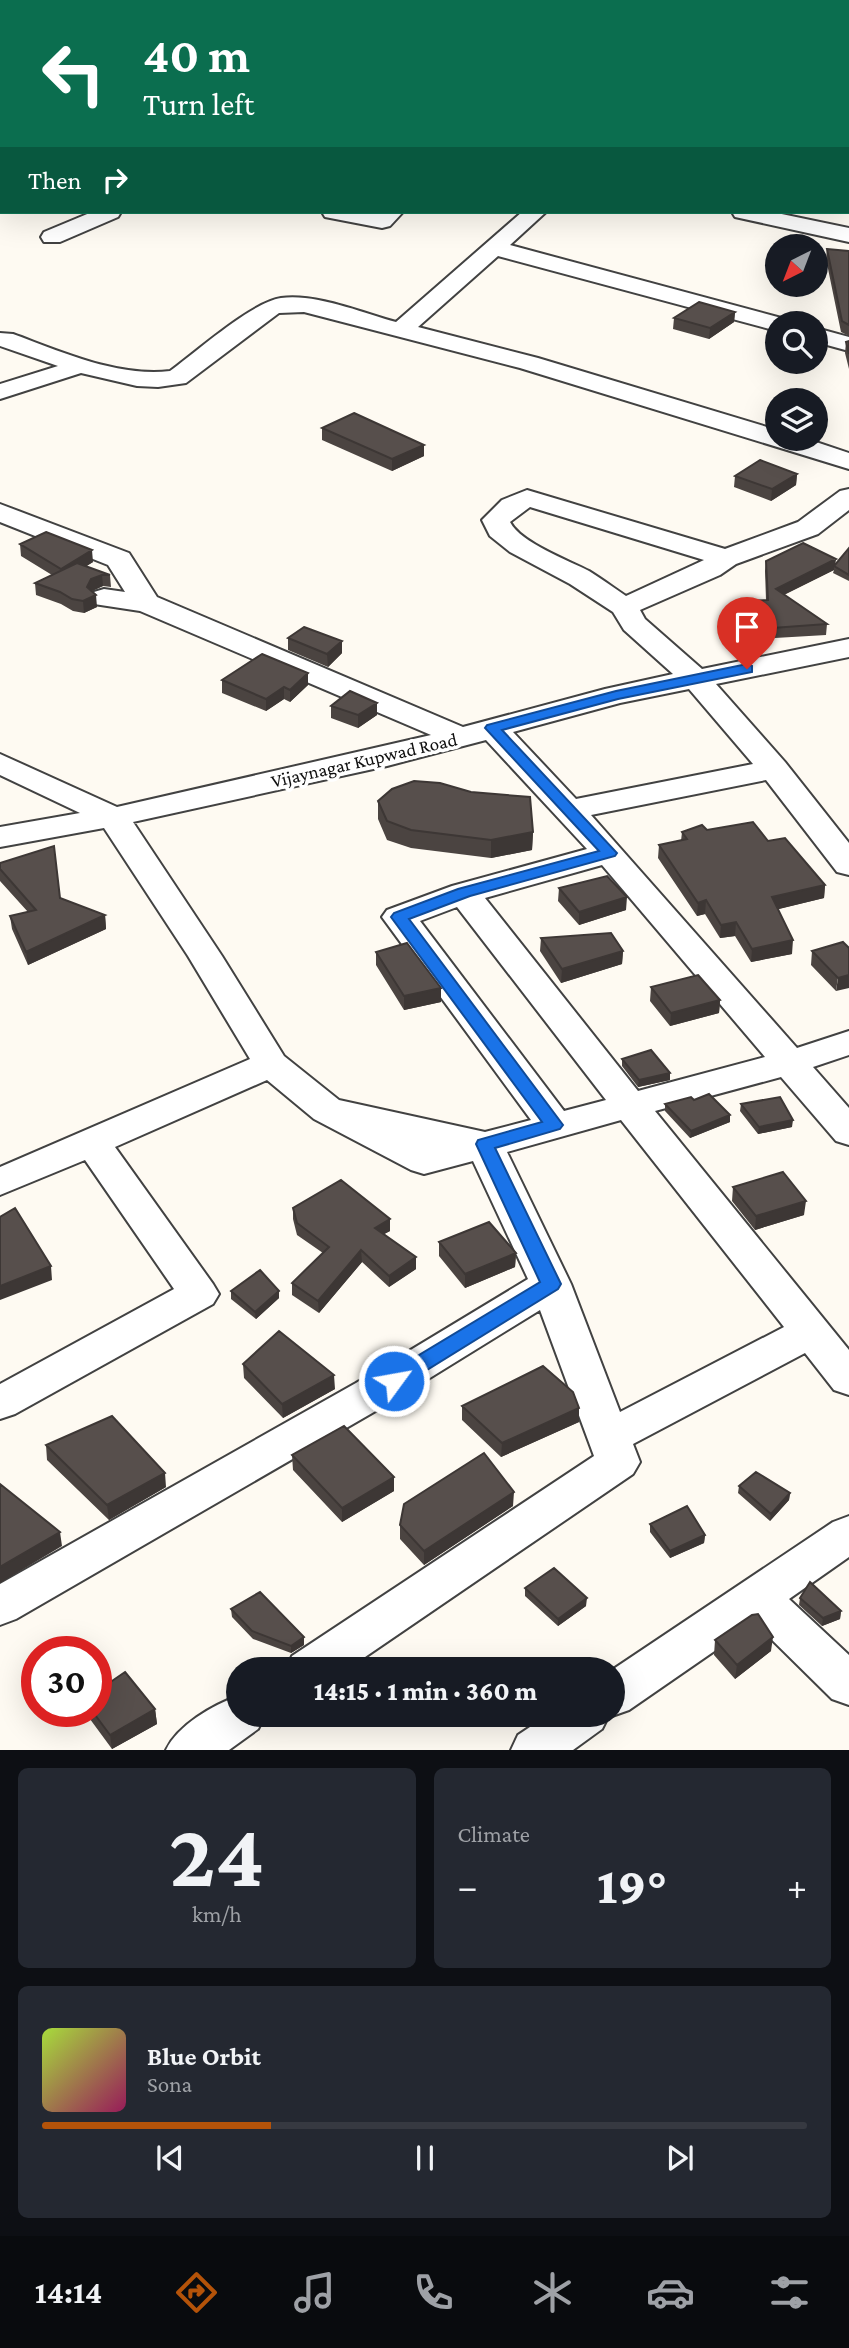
<!DOCTYPE html>
<html lang="en">
<head>
<meta charset="utf-8">
<style>
  body { margin:0; font-family:"Crimson Pro",serif; background:#242831; color:#f1f3f6; height:100vh; display:flex; flex-direction:column; font-size:26px; white-space:nowrap }
  * { box-sizing:border-box; margin:0 }
  p { font-size:23px; color:#9ea1a6 }
  .icon { flex:none; width:38px; height:38px; fill:none; stroke:currentColor; stroke-width:2; stroke-linecap:round; stroke-linejoin:round }
  .map { position:relative; height:1750px; overflow:hidden }
  .panel { display:flex; flex-direction:column; gap:18px; padding:18px; background:#0d0f14; flex:1 }
  .panel>* { flex:none }
  .guide { position:absolute; left:0px; top:0px; width:850px; height:214px; box-shadow:0 7px 28px #0002; background:#0b6e4f; color:#fff; overflow:hidden }
  .needle { width:46px; rotate:222deg }
  .fabs { position:absolute; left:765px; top:234px; display:grid; gap:14px }
  .fabs a { display:grid; place-items:center; width:63px; height:63px; border-radius:50%; background:#171b24; box-shadow:0 7px 28px #0002; font-size:35px }
  .speed { position:absolute; left:21px; top:1636px; display:flex; gap:14px; font-size:35px; font-weight:700; text-align:center }
  .speed>* { display:grid; place-content:center; width:91px; height:91px; border-radius:50%; background:#171b24; box-shadow:0 7px 28px #0002; line-height:1 }
  .speed .limit { border:10px solid #d22; background:#fff; color:#111 }
  .pin { position:absolute; display:grid; place-items:center; width:60px; height:60px; color:#fff; margin:-72px -30px; border-radius:50% 50% 50% 0; rotate:-45deg; box-shadow:0 0 7px #0007 }
  .pin .icon { rotate:45deg }
  .me { position:absolute; width:77px; margin:-38px; rotate:58deg; stroke-linejoin:round; filter:drop-shadow(0 0 5px #0008) }
  .turn { display:flex; align-items:center; gap:24px; height:147px; padding:0 28px; font-size:32px }
  .turn .icon { width:91px; height:91px; stroke-width:2.5 }
  .turn b { display:block; font-size:49px; line-height:60px }
  .then { display:flex; align-items:center; height:66px; padding:0 28px; background:#0003; gap:14px; font-size:26px }
  .big { font-size:52px; font-weight:800; line-height:1.1 }
  .panel .tile { flex:1; display:flex; flex-direction:column; justify-content:center; gap:10px; min-width:0; padding:0 24px; border-radius:10px; background:#242831 }
  .panel .dial { align-items:center; gap:0 }
  .dial b { font-size:91px; line-height:1 }
  .song { display:flex; align-items:center; gap:21px }
  .cover { width:84px; height:84px; border-radius:10px; background:linear-gradient(135deg,hsl(80 70% 55%),hsl(330 70% 35%)) }
  .played { height:7px; border-radius:4px; background:linear-gradient(90deg,#b45309 30%,#363941 30%) }
  .keys { display:flex; justify-content:space-around; direction:ltr }
  .heat { display:flex; justify-content:space-between; align-items:center; font-size:38px; direction:ltr }
  .panel .tiles { flex:1; display:grid; gap:18px; grid-template-columns:1fr 1fr }
  .tile:last-child { grid-column:span 2 }
  .trip { position:absolute; left:226px; top:1657px; width:399px; height:70px; border-radius:35px; background:#171b24; box-shadow:0 7px 28px #0002; font-weight:800; line-height:70px; text-align:center }
  .menu { display:flex; height:112px; justify-content:space-around; align-items:center; background:#090b0e; color:#9ea1a6 }
  .menu .icon { width:49px; height:49px }
  .menu .current { color:#b45309 }
  .menu b { font-size:32px; color:#f1f3f6 }
  .map>svg:first-child { display:block }
  .lines { fill:none; stroke-linecap:round; stroke-linejoin:round }
  .minor-casing { stroke:#424242; stroke-width:4 }
  .minor { fill:#fff; fill-rule:evenodd }
  .wall { fill:#4b4441 }
  .shaded-wall { fill:#3d3735 }
  .building { fill:#574f4c; stroke:#3d3735; stroke-width:2 }
  .route { fill:#1a73e8; stroke:#114b97; stroke-width:2 }
  .labels { text-anchor:middle; dominant-baseline:central; stroke-width:7; stroke-linejoin:round; paint-order:stroke }
  .street-label { font-size:19px; fill:#0f0f0f; stroke:#fff }
</style>
</head>
<body>
<div class="map">
<svg width="849" height="1750" viewBox="0 0 849 1750">
  <rect width="100%" height="100%" fill="#fefaf2"/>
  <g class="lines">
    <defs>
      <path id="minor" d="M0,0h22l-20,2v5z
        M263,0h24l-25,2z
        M431,0h22l1,2h-22z
        M670,0h22l-23,2z
        M0,33h2v12h-2z
        M92,212h29l-3,5 -58,25h-16l-3,-5 3,-5z
        M322,212h81l-13,14 -8,2 -57,-11z
        M522,212h24l-36,33 275,74 4,5h-12v7l-279,-75 -80,71 120,31 239,72v9h30l42,14v16l-329,-101 -216,-56 -25,1 -93,70 -28,4 -21,-1 -56,-13 -81,26v-15l58,-18 -58,-20v-13l13,1c49,18 104,43 157,37 26,-19 82,-69 111,-73 34,-5 82,15 115,24z
        M732,212h40l77,16v14l-114,-25z
        M816,328l33,9v14l-33,-9z
        M849,489v21l-31,24 -82,30 -16,11 -80,35 5,9 57,50 147,-30v18l-133,27 69,78 64,81v32l-12,-3 -71,-92 -175,35 206,233 52,-17v24l-36,12 36,41v37l-13,-4 -55,-64 -126,34 194,239v45l-15,-5 -29,-37 -172,91 7,18 -7,12 -287,196h-60l6,-14 302,-200 -54,-146 -154,95 -370,214 -16,6v-41l356,-201 172,-104 -55,-118 -49,13 -13,-4 -97,-51 -47,-39 -152,67 98,137 6,10 -6,10 -198,110 -15,5v-35l174,-95 -89,-129 -85,35v-28l250,-108 -62,-103 -84,-128 -104,19v-20l80,-14 -80,-38v-21l117,53 314,-72 -291,-124 -46,-7 -4,-6 4,-6 10,-3 21,3 -17,-27 -108,-43v-18l129,49 28,44 306,130 142,-38 68,-15 -49,-44 -11,-18 -43,-28 -60,-32 -20,-16 -8,-16 20,-20 25,-10 198,59 73,-27 42,-31zM530,507l174,53 -78,36c-12,-8 -24,-17 -37,-25 -21,-11 -68,-28 -79,-49zM689,689l64,75 -177,35 -63,-67 107,-29zM486,740l101,109 -135,37 -65,24 -5,7 149,203 -46,12 -146,-32 -55,-44 -62,-100 -89,-134 254,-56zM602,865l163,192 -127,34 -153,-193zM457,907l149,193 -42,11 -144,-190zM621,1120l163,207 -164,85 -49,-128 -64,-132z
        M849,1516v41l-60,42 60,56v50l-17,-6 -77,-76 -126,87 -17,6 -2,-1h2v-45l221,-148z
        M238,1696v19h27l-7,14 -29,21h-63c12,-25 47,-45 72,-54z
        M548,1715h61l-7,14 -29,21h-62l7,-15z"/>
    </defs>
    <use href="#minor" class="minor-casing"/>
    <use href="#minor" class="minor"/>
  </g>
  <path class="wall" d="M827,249l22,2v85l-8,-4 -15,-73z
    M735,312l-1,10 -25,17 -36,-10 1,-11z
    M849,341v28l-4,-16 1,-11z
    M322,428l102,28 -32,15 -70,-31z
    M797,474l-1,11 -25,16 -37,-14 1,-11z
    M20,544l73,18 -8,5 25,8 1,12 -8,-1 -11,5 5,16 -13,6 -11,-2 -12,-7 -25,-9 -1,-12 17,-8 -31,-19z
    M849,548v33l-16,-8 1,-3 -50,25 43,29 -1,11 -70,4 -14,-27 1,-11 23,-1 -1,-29 1,-10 70,3z
    M288,638l54,15 -14,14 -40,-17z
    M222,680l86,5 -18,17 -6,-3 -18,12 -44,-18z
    M331,706l46,9 -19,13 -27,-10z
    M378,801l155,31 -1,18 -41,8 -80,-10 -24,-8 -9,-21z
    M707,830l61,11 57,44 -1,13 -46,11 14,45 -41,8 -16,-26 -15,2 -15,-24 -8,2 -39,-58 1,-13 22,-4 1,-9z
    M0,863l60,35 45,17 1,14 -78,36 -16,-36 -2,-13 18,-4 -28,-31z
    M559,888l67,22 -47,15 -21,-24z
    M541,938l82,13 -1,13 -61,19 -21,-32z
    M843,942l-7,49 -25,-26 1,-14z
    M376,952l65,50 -37,8 -28,-45z
    M651,987l69,13 -1,13 -49,13 -20,-25z
    M622,1059l48,21 -32,7 -16,-21z
    M694,1100l36,22 -40,16 -25,-27v-7z
    M741,1104l51,23 -34,7 -18,-23z
    M733,1187l71,28 -49,15 -23,-29z
    M293,1208l97,23 -6,3 32,35 -27,18 -27,-25 -43,51 -27,-18v-12l31,-30 -26,-18 -4,-16z
    M439,1242l77,11 -1,14 -50,21 -26,-32z
    M231,1291l48,7 -23,21 -25,-20z
    M243,1364l92,25 -52,29 -39,-40z
    M462,1406l117,2v14l-78,35 -39,-37z
    M46,1445l120,42 -57,33 -62,-60z
    M292,1455l102,22v14l-52,31 -49,-52z
    M739,1486l51,7 -1,7 -19,21 -32,-28z
    M513,1506l-89,59 -24,-26v-14z
    M650,1524l55,11 -1,8 -34,15 -20,-26z
    M525,1588l61,18 -28,20 -33,-30z
    M800,1598l41,13 -1,8 -18,7 -23,-21z
    M231,1609l73,28v8l-13,8 -38,-14 -21,-22z
    M715,1640l56,11 -36,28 -21,-24z
    M155,1709l2,15 -45,25 -25,-34 -1,-3z"/>
  <path class="shaded-wall" d="M735,312l-1,10 -25,17 1,-11z
    M424,445v11l-32,15v-12z
    M797,474l-1,11 -25,16 1,-12z
    M92,550l1,12 -31,19 -1,-12z
    M836,559l-1,8 -1,-1v4l-59,29 1,-10z
    M102,575l1,11 -11,5 -4,8 8,-4 1,12 -13,6 -1,-12 4,-14 4,-8z
    M342,641v12l-14,14 -1,-13z
    M308,673v12l-18,17v-12z
    M284,687v12l-18,12v-12z
    M377,703v12l-19,13v-13z
    M533,832l-1,18 -41,8v-18z
    M825,885l-1,13 -53,13 1,-14z
    M627,897l-1,13 -47,15v-13z
    M706,900l-1,14 -8,2 1,-13z
    M105,915l1,14 -78,36 -2,-13z
    M736,922l-1,14 -15,2 1,-13z
    M793,940l-1,14 -41,8 1,-13z
    M623,951l-1,13 -61,19 1,-14z
    M849,975v13l-13,3 2,-13z
    M441,988v14l-37,8v-14z
    M720,1000l-1,13 -49,13 1,-13z
    M670,1073v7l-32,7 1,-7z
    M730,1115v7l-40,16 1,-7z
    M793,1120l-1,7 -34,7 1,-7z
    M806,1201l-2,14 -49,15 1,-14z
    M390,1219v12l-15,8v-11z
    M361,1250l1,12 -43,51 -1,-12z
    M516,1253l-1,14 -50,21v-14z
    M416,1257v12l-27,18v-11z
    M51,1266l1,14 -52,20v-14z
    M279,1291v7l-23,21 -1,-7z
    M334,1375l1,14 -52,29 -1,-14z
    M579,1408v14l-78,35 1,-14z
    M165,1473l1,14 -57,33 -2,-15z
    M394,1477v14l-52,31v-14z
    M514,1492l-1,14 -89,59v-14z
    M790,1493l-1,7 -19,21 1,-7z
    M60,1532l2,14 -62,37v-16z
    M705,1535l-1,8 -34,15v-7z
    M587,1598l-1,8 -28,20v-7z
    M841,1611l-1,8 -18,7 1,-8z
    M304,1637v8l-13,8v-7z
    M773,1637l-2,14 -36,28 2,-14z
    M155,1709l2,15 -45,25 -2,-14z"/>
  <path class="building" d="M729,0h91l6,2h-91z
    M827,249l22,2v74l-7,-4z
    M699,302l36,10 -25,16 -36,-10z
    M849,341v13l-3,-12z
    M354,413l70,32 -32,14 -70,-31z
    M760,460l37,14 -25,15 -37,-13z
    M46,532l46,18 -31,19 -41,-25z
    M803,543l33,16 -60,30 51,35 -70,5 -14,-28 25,-1 -2,-39z
    M849,548v27l-15,-9z
    M77,563l33,12h-8l-11,4 -4,8 9,8 -13,6 -11,-2 -12,-7 -25,-9z
    M304,627l38,14 -15,13 -39,-16z
    M262,654l46,19 -18,17 -6,-3 -18,12 -44,-19z
    M350,691l27,12 -19,12 -27,-9z
    M414,781l26,2 31,9 59,5 3,35 -42,8 -80,-10 -24,-9 -9,-20 14,-12z
    M753,822l15,19 17,-3 40,47 -53,12 21,43 -41,9 -16,-27 -15,3 -15,-25 -8,3 -39,-58 28,-6 -5,-7 20,-7 5,5z
    M54,846l6,52 45,17 -79,37 -16,-36 26,-6 -36,-41v-6z
    M607,876l20,21 -48,15 -20,-24z
    M611,933l12,18 -61,18 -21,-31z
    M843,942l6,6v27l-11,3 -26,-27z
    M407,943l34,45 -37,8 -28,-44z
    M698,975l22,25 -49,13 -20,-26z
    M651,1050l19,23 -31,7 -17,-21z
    M709,1094l21,21 -39,16 -26,-27 26,-7 3,3z
    M780,1097l13,23 -34,7 -18,-23z
    M783,1172l23,29 -50,15 -23,-29z
    M341,1180l49,39 -15,9 41,29 -27,19 -28,-26 -43,51 -26,-18 37,-36 -32,-24 -4,-15z
    M15,1208l36,58 -51,20v-69z
    M489,1222l27,31 -51,21 -26,-32z
    M260,1270l19,21 -24,21 -24,-21z
    M279,1331l55,44 -52,29 -39,-40z
    M543,1366l30,26 6,16 -77,35 -40,-37z
    M112,1416l53,57 -58,32 -61,-60z
    M344,1426l50,51 -52,31 -50,-53z
    M484,1453l30,39 -90,59 -24,-26 4,-21z
    M756,1472l34,21 -19,21 -32,-28z
    M0,1484l60,48 -60,35z
    M687,1506l18,29 -35,16 -20,-27z
    M554,1568l33,30 -29,21 -33,-31z
    M810,1582l31,29 -18,7 -23,-20z
    M260,1592l44,45 -13,9 -39,-15 -21,-22z
    M758,1614l15,23 -36,28 -22,-25 37,-25z
    M125,1672l30,37 -45,26 -17,-23h3v-20z"/>
  <path class="route" d="M747,664l5,2v6l-134,27 -116,31 115,123 -2,3 -145,40 -61,23 154,206 -3,4 -65,19 66,136 -3,5 -157,97 -7,2 -8,-2 -2,-5 2,-6 154,-93 -64,-138 2,-4 64,-18 -151,-205 3,-4 64,-24 141,-38 -114,-123 2,-3 129,-34z"/>
  <g class="labels">
    <g class="street-label">
      <text transform="translate(364 760) rotate(-13)">Vijaynagar Kupwad Road</text>
    </g>
  </g>
</svg>
<div class="fabs">
<a><svg class="needle" viewBox="-14 -14 28 28"><path d="M0-13l5 13h-10z" fill="#e53935"/><path d="M0 13l5-13h-10z" fill="#9ea1a6"/></svg></a>
<a><svg class="icon" aria-label="search" viewBox="0 0 24 24"><circle cx="10" cy="10" r="6"/><path d="M15 15l6 6"/></svg></a>
<a><svg class="icon" aria-label="layers" viewBox="0 0 24 24"><path d="M12 4l9 5-9 5-9-5zM3 14l9 5 9-5"/></svg></a>
</div>
<div class="speed"><div class="limit">30</div></div>
<div class="pin" style="left:747px;top:669px;background:#d93025"><svg class="icon" aria-label="arrive" viewBox="0 0 24 24"><path d="M6 21V4h12l-3 4 3 4H6"/></svg></div>
<svg class="me" style="left:394px;top:1381px" viewBox="-20 -20 40 40"><circle r="17" fill="#1a73e8" stroke="#fff" stroke-width="3"/><path d="M0-11L8 9 0 5-8 9z" fill="#fff"/></svg>
<div class="trip">14:15 · 1 min · 360 m</div>
<div class="guide">
<div class="turn"><svg class="icon" aria-label="left" viewBox="0 0 24 24"><path d="M17 20v-9H6M10 6l-5 5 5 5"/></svg><div><b>40 m</b>Turn left</div></div>
<div class="then">Then<svg class="icon" aria-label="right" viewBox="0 0 24 24"><path d="M7 20v-9h11M14 6l5 5-5 5"/></svg></div>
</div>
</div>
<section class="panel">
<div class="tiles">
<div class="tile dial"><b>24</b><p>km/h</p></div>
<div class="tile"><p>Climate</p>
<div class="heat"><a>−</a><b class="big">19°</b><a>+</a></div>
</div>
<div class="tile">
<div class="song"><i class="cover"></i><div><b>Blue Orbit</b><p>Sona</p></div></div>
<div class="played"></div>
<div class="keys"><svg class="icon" aria-label="previous" viewBox="0 0 24 24"><path d="M18 5L8 12l10 7zM5 5v14"/></svg><svg class="icon" aria-label="pause" viewBox="0 0 24 24"><path d="M8 5v14M16 5v14"/></svg><svg class="icon" aria-label="next" viewBox="0 0 24 24"><path d="M6 5l10 7-10 7zM19 5v14"/></svg></div>
</div>
</div>
</section>
<nav class="menu">
<b>14:14</b>
<svg class="icon current" aria-label="directions" viewBox="0 0 24 24"><path d="M12 3l9 9-9 9-9-9zM9 14v-3h6M13 9l2 2-2 2"/></svg>
<svg class="icon" aria-label="music" viewBox="0 0 24 24"><path d="M9 18V5l10-2v13"/><circle cx="6" cy="18" r="3"/><circle cx="16" cy="16" r="3"/></svg>
<svg class="icon" aria-label="phone" viewBox="0 0 24 24"><path d="M5 4h4l2 5-3 2q2 4 5 5l2-3 5 2v4C11 20 4 13 5 4z"/></svg>
<svg class="icon" aria-label="climate" viewBox="0 0 24 24"><path d="M12 3v18M4 7l16 10M4 17L20 7"/></svg>
<svg class="icon" aria-label="car" viewBox="0 0 24 24"><path d="M5 17H2v-5l4-1 3-4h7l3 4 3 1v5h-3M9 17h6M6 11h13"/><circle cx="7" cy="17" r="2"/><circle cx="17" cy="17" r="2"/></svg>
<svg class="icon" aria-label="filters" viewBox="0 0 24 24"><path d="M4 7h16M4 17h16"/><circle cx="9" cy="7" r="2"/><circle cx="15" cy="17" r="2"/></svg>
</nav>
</body>
</html>
